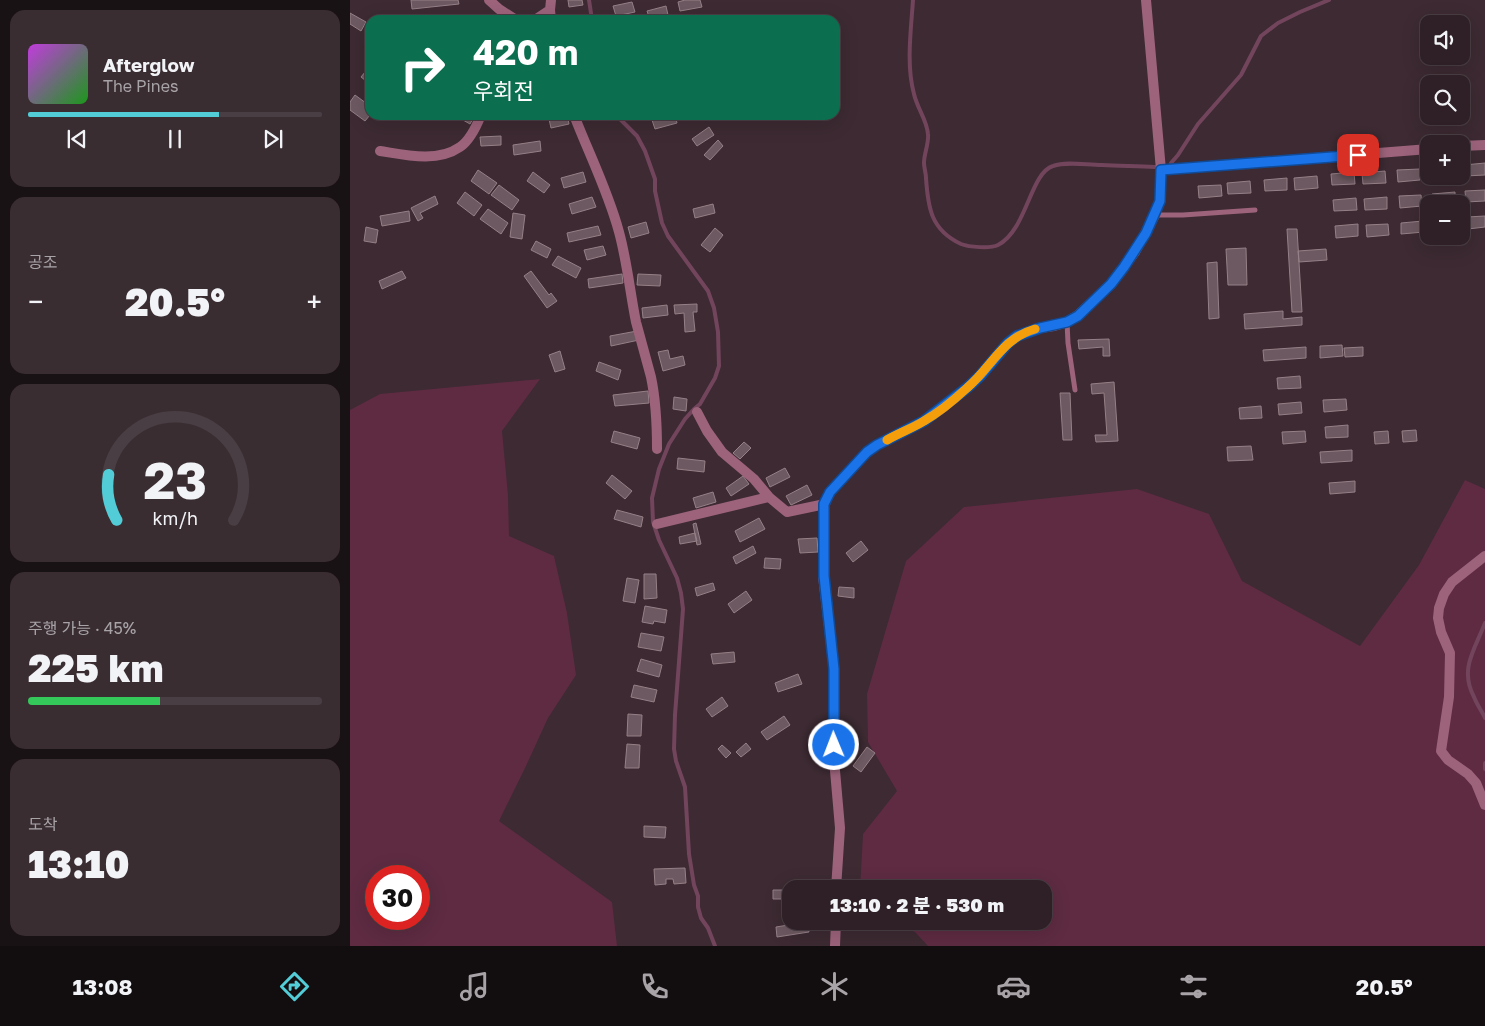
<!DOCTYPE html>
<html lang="ko">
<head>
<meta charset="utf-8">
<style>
  body { margin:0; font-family:"Golos Text","Noto Sans KR",sans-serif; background:#3a2d32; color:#f1f3f6; height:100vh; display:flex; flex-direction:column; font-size:19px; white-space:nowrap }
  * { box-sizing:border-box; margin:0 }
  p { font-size:16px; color:#a7a3a7 }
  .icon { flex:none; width:28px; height:28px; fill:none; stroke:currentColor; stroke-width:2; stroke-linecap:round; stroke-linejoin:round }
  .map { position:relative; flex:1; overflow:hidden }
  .details { display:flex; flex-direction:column; gap:10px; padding:10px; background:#191215; width:350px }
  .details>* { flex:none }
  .top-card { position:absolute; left:15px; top:15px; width:475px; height:105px; border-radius:15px; box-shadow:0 5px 20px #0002,0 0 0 1px #493e43; background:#0b6e4f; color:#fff; overflow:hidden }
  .tools { position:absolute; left:1070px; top:15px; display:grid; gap:10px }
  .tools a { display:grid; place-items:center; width:50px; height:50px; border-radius:10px; background:#2e2026; box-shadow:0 5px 20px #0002,0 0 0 1px #493e43; font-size:25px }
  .speed { position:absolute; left:15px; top:865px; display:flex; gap:10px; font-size:25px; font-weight:700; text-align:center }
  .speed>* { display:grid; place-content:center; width:65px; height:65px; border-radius:50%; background:#2e2026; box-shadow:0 5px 20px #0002,0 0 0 1px #493e43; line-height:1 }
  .speed .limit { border:8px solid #d22; background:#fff; color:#111 }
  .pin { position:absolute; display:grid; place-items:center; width:42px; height:42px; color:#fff; margin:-21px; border-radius:10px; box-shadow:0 2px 8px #0006 }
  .me { position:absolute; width:55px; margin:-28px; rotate:359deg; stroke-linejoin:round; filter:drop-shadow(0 0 4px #0008) }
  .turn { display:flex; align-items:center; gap:18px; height:105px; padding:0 25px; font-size:22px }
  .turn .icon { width:65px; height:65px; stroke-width:2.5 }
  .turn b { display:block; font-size:35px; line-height:42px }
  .big { font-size:38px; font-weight:800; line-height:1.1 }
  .details .tile { flex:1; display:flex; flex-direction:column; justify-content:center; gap:8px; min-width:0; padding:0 18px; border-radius:15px; background:#3a2d32 }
  .details .dial { align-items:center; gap:0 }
  .dial svg { height:130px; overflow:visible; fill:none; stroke:#493e43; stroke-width:7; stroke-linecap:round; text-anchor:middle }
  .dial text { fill:#f1f3f6; stroke:none }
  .song { display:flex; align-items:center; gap:15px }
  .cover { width:60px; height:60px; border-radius:8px; background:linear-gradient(135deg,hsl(290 70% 55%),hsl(120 70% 35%)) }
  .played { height:5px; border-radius:2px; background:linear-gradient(90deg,#52ccd6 65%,#493e43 65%) }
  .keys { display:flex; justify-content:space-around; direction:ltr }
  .heat { display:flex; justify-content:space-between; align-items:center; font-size:28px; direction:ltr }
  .charge { height:8px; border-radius:4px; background:linear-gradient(90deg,#34c759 45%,#493e43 0) }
  .trip { position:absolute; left:432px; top:880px; width:270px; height:50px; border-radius:15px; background:#2e2026; box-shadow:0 5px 20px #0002,0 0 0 1px #493e43; font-weight:800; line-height:50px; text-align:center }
  .dock { display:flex; height:80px; justify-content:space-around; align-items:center; background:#120d0f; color:#a7a3a7 }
  .dock .icon { width:35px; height:35px }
  .dock .current { color:#52ccd6 }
  .dock b { font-size:22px; color:#f1f3f6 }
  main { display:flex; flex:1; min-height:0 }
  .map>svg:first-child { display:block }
  .green { fill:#5e2b42; fill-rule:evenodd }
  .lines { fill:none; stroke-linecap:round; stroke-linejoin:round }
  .stream { stroke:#72455d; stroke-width:4 }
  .building { fill:#6d5961; stroke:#968088 }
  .lane { stroke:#9c637b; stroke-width:5 }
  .street { stroke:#9c637b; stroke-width:10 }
  .route-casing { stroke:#114b97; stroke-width:12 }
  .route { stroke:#1a73e8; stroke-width:9 }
  .slow { stroke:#f59e0b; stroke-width:9 }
</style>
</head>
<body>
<main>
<section class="details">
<div class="tile">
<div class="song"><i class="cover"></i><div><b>Afterglow</b><p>The Pines</p></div></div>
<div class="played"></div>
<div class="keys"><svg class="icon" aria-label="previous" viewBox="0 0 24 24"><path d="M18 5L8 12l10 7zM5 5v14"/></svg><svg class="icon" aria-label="pause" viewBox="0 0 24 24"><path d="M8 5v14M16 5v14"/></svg><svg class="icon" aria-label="next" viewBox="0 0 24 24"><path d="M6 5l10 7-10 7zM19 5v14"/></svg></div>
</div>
<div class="tile"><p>공조</p>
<div class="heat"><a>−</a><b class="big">20.5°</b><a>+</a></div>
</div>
<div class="tile dial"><svg viewBox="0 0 100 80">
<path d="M14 69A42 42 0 1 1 86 69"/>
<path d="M14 69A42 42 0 0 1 9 41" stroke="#52ccd6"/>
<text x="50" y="56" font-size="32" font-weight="700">23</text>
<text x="50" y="72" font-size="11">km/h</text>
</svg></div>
<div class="tile"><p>주행 가능 · 45%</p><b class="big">225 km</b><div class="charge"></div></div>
<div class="tile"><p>도착</p><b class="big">13:10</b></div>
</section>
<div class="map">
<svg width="1135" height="946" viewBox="0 0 1135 946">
  <rect width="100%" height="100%" fill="#3d2a32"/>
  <path class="green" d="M190,379l-38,52 6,64 1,41 45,20 13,57 9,62 -28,43 -22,48 -27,55 113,81 5,44h-267v-536l30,-16zM26,876h43v43h-43z
    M1115,480l20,9v457h-557l-13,-14 -20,-11h149v-32h-184l3,-55 34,-43 -29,-49 -1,-48 39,-133 58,-54 173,-18 72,25 33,67 118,65 59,-81z"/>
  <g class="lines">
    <path class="stream" d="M239,0l3,20
      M563,0c-2,30 -7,65 1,94 3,14 13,26 14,40 1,10 -4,19 -4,29 0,5 2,10 2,15 2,30 5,52 35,66 8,3 29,5 37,1 29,-15 32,-72 55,-79 14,-5 33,-1 49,-1 17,1 35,1 53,2
      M266,115l21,21 8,15 10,28v12l7,32 6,13 40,55 6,17 4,24 1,34 -4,12 -15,26 -6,5 -9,10 -16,25 -10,25 -7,29 1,24 6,18 18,38 4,15 2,16 -8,106 -1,34 2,12 9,26 4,67 5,31 4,11v11l3,11 7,10 7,18
      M821,163l7,-8 20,-31 43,-49 20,-39 17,-13 22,-11 29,-12
      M1135,623c-10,26 -26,46 -11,74 3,8 8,14 11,21
      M1135,763v6"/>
  </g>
  <path class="building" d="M61,0h47l1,4 -47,5z
    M218,0h14l1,5 -14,2z
    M335,0h15l2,7 -22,4 -2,-9z
    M282,2l3,10 -19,4 -3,-10z
    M316,6l2,9 -18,5 -3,-9z
    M0,13l16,9 -5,9 -11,-7z
    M20,66v18l-9,-7z
    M5,95l15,11v9l-5,6 -15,-11v-8z
    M116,115h9l-5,9 -7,-4z
    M214,115h3l2,9 -18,4 -2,-9z
    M319,115h6l2,8 -22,6 -3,-9z
    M359,127l5,8 -17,11 -5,-7z
    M151,136v9l-20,1 -1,-9z
    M368,140l5,6 -13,14 -6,-5z
    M190,141l1,10 -27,4 -1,-10z
    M1135,163v12l-20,1 -1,-11z
    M1070,169v11l-22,2 -1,-12z
    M128,170l19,13 -8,11 -18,-13z
    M1035,171l1,12 -23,1 -1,-11z
    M183,172l17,13 -6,8 -17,-12z
    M233,172l3,10 -22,6 -3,-10z
    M1004,172l1,12 -23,1 -1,-11z
    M967,176l1,12 -23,2 -1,-12z
    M1081,176h23v2l-23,1z
    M937,178v12l-22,1 -1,-11z
    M900,181l1,12 -23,1 -1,-11z
    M149,185l20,15 -7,10 -21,-15z
    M871,185l1,11 -23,2 -1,-12z
    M1135,190v11l-19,1 -1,-11z
    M115,192l17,13 -8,11 -17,-13z
    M1105,192v12h-22l-1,-10z
    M1071,195l1,11 -22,2 -1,-12z
    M85,196l3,8 -18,9 3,5 -5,3 -7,-13z
    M242,197l4,10 -24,7 -3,-10z
    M1037,197v12l-22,1 -1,-11z
    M1006,198l1,12 -23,1 -1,-11z
    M363,204l2,9 -20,5 -2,-9z
    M138,209l20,14 -7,11 -21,-15z
    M59,211l1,10 -28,5 -2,-10z
    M163,213l12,2 -3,24 -12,-2z
    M1135,216v11l-17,2 -1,-12z
    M1073,221l1,11 -23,2v-11z
    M296,222l3,11 -18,5 -3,-11z
    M1008,224v12l-22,2 -1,-12z
    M1038,224l1,11 -22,2 -1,-12z
    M248,226l3,9 -32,7 -2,-9z
    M16,227l12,3 -2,13 -12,-2z
    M365,228l8,7 -13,17 -9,-7z
    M937,229h10l5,83h-10z
    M186,241l15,8 -4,9 -16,-8z
    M253,246l3,9 -19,5 -3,-10z
    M896,248l1,37h-19l-2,-36z
    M976,249l1,11 -28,2 -1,-11z
    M208,256l23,12 -5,10 -24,-13z
    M867,262l2,56 -10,1 -2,-56z
    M52,271l4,7 -24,11 -3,-8z
    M181,271l18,24 2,-2 6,8 -10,7 -23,-32z
    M272,274l1,9 -34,5 -1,-9z
    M288,274l23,1 -1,11 -23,-1z
    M347,304v8h-4l2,19 -10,1 -1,-19 -9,1 -1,-9z
    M317,305l1,10 -25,3 -1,-10z
    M933,311v8l19,-2v8l-57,4 -1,-15z
    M287,331l2,9 -28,6 -1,-10z
    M759,339l1,17h-7v-9l-24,2 -1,-9z
    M992,345l1,11 -23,2v-12z
    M956,347v11l-42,3 -1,-11z
    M1013,347v9l-18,1 -1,-9z
    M318,350l2,9 13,-3 2,9 -22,6 -5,-19z
    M210,351l5,18 -10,3 -6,-17z
    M249,362l22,8 -3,10 -22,-9z
    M950,376l1,12 -23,1 -1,-11z
    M764,382l4,59 -22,1 -1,-7h12l-3,-42 -12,1 -1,-10z
    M298,391l1,12 -34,3 -2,-11z
    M710,393h10l2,47h-9z
    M324,397l13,2 -1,12 -13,-2z
    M996,399l1,11 -23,2 -1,-12z
    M951,402l1,11 -23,2 -1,-11z
    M911,406l1,12 -22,1 -1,-11z
    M998,425v12l-22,1 -1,-11z
    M1066,430l1,11 -14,1 -1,-11z
    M264,431l26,7 -3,11 -26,-7z
    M955,431l1,11 -23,2 -1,-12z
    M1038,431l1,12 -14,1 -1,-12z
    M394,442l7,6 -11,11 -7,-6z
    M901,446l2,14 -25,1 -1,-14z
    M1002,450v11l-31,2 -1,-11z
    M328,458l27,3 -1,11 -27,-3z
    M435,468l5,9 -20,10 -4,-9z
    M262,475l20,16 -7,8 -19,-16z
    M393,476l6,8 -18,12 -5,-8z
    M1005,481v11l-25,2 -1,-11z
    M457,485l5,10 -21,10 -5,-9z
    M363,492l3,10 -20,6 -3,-10z
    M267,510l26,7 -2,10 -27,-8z
    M409,518l6,11 -25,13 -5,-11z
    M346,523l5,21 -4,1 -4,-21z
    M345,533l2,8 -17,3 -1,-7z
    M467,538l1,14 -18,1 -2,-14z
    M511,541l7,9 -15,12 -7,-9z
    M403,546l3,7 -20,11 -3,-7z
    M415,558l16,1 -1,10 -16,-1z
    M294,574h12l1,24 -13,1z
    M277,578l12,2 -4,23 -12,-2z
    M363,583l2,7 -18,6 -2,-8z
    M489,587l15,1v10l-16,-2z
    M396,591l6,9 -18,13 -6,-9z
    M295,606l22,4 -2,13 -11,-2 -1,3 -11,-2z
    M291,633l23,4 -3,14 -23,-4z
    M384,652l1,10 -22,2 -2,-10z
    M291,659l21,6 -3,12 -22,-6z
    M448,674l4,10 -24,8 -3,-9z
    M284,685l23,5 -3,12 -23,-5z
    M372,697l6,9 -16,11 -6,-8z
    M278,714l14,1 -1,21h-14z
    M434,716l6,9 -23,15 -6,-8z
    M396,743l5,6 -10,8 -5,-5z
    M277,744l13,1 -1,23h-14z
    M372,745l9,8 -5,5 -8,-9z
    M517,747l8,6 -14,19 -8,-6z
    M294,826l22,1 -1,11 -21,-1z
    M335,868l1,15 -12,1 -1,-5h-7v5l-11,1 -1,-16z
    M423,890h18v9h-18z
    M457,922l2,10 -32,5 -1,-10z"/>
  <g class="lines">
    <path class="lane" d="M805,215h28l72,-5
      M717,322l1,21 7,47"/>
    <path class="street" d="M139,0l10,9 17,11
      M201,0l-1,10 1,10
      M185,20l15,-10
      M224,115c15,39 34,76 45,117 8,29 11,60 17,90 5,18 10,37 15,55 5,24 6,48 6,72
      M1111,146l24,-1
      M30,151c25,4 57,12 80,-4 9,-6 17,-22 21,-32
      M811,170l268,-21
      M347,412l10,19 15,21 32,27 15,18
      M307,524l112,-27 18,15 38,-8
      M1135,556l-33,26 -8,12 -5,14 -1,10 3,14 9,21 -1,44 -8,54 7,9 20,14 8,9 9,22
      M486,889l4,-61 -6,-69v-90l-11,-93 2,-72 5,-12 37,-40 10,-7 47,-24 16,-11 28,-23 12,-11 28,-33 9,-7 23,-8 14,-2 13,-4 11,-7 33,-31 13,-17 11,-15 20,-37 5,-14 1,-31 -15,-170
      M485,946l1,-25"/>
  </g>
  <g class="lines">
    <defs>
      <path id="route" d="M484,745v-76l-10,-93v-72l6,-12 37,-40 10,-7 47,-24 44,-34 12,-11 28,-33 9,-7 23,-8 27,-6 11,-6 33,-32 13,-17 22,-34 14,-32 1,-31 197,-15"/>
    </defs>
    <use href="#route" class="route-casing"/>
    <use href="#route" class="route"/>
    <path class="slow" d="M537,440c12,-7 26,-12 37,-19 16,-9 30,-21 43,-33 25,-21 34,-49 68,-59"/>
  </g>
</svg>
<div class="tools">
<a><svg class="icon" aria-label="sound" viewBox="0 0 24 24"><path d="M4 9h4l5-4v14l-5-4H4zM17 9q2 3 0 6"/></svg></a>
<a><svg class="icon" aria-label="search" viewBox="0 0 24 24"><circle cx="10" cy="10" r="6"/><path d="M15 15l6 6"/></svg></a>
<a>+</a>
<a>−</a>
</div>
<div class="speed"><div class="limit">30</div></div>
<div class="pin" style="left:1008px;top:155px;background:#d93025"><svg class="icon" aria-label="arrive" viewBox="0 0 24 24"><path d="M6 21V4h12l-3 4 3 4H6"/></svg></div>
<svg class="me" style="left:484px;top:745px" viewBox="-20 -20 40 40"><circle r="17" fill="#1a73e8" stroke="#fff" stroke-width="3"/><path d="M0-11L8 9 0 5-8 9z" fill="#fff"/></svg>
<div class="trip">13:10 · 2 분 · 530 m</div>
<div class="top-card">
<div class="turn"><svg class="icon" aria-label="right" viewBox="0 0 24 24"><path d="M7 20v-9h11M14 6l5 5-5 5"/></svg><div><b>420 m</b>우회전</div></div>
</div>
</div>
</main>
<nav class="dock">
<b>13:08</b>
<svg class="icon current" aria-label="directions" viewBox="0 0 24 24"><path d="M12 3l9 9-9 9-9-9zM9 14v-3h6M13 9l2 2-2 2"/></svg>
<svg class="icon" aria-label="music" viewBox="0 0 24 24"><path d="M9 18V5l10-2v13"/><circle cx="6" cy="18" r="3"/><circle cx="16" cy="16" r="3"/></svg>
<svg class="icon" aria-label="phone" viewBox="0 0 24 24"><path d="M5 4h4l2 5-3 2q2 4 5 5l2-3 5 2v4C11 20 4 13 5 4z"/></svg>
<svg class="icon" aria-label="climate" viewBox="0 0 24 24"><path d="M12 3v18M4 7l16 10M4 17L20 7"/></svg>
<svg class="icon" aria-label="car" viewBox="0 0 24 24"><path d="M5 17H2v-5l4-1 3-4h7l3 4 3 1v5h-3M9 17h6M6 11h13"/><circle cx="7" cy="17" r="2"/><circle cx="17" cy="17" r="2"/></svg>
<svg class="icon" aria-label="filters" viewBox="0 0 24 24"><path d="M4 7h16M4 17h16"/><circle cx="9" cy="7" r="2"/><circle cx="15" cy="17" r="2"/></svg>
<b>20.5°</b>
</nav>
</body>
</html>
